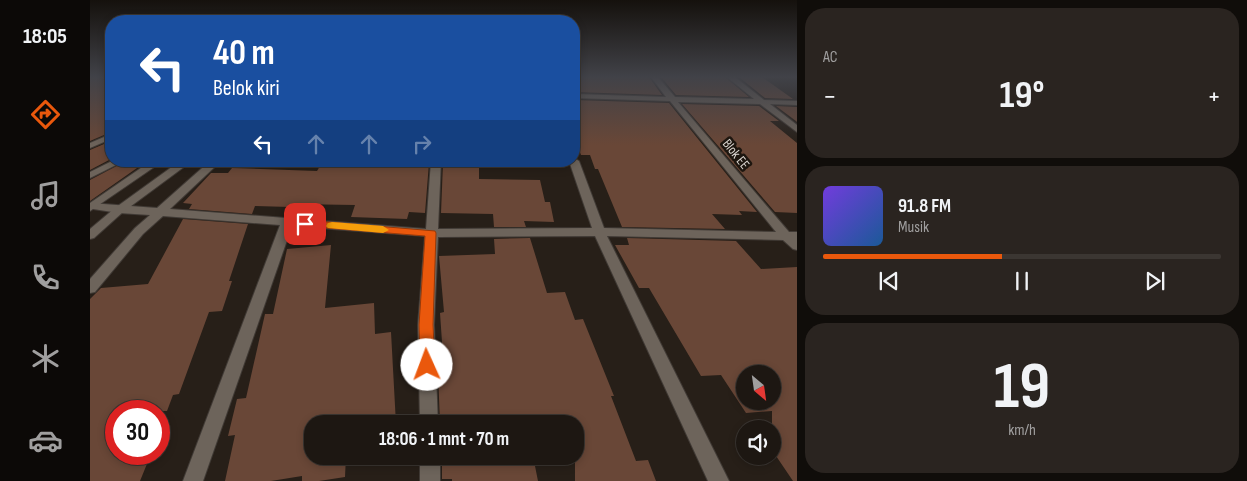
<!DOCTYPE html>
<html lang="id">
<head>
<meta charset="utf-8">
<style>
  body { margin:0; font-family:"Sofia Sans Condensed",sans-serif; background:#2a2420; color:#f1f3f6; height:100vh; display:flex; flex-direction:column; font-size:19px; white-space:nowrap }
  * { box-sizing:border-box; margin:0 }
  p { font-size:16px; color:#a09f9f }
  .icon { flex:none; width:28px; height:28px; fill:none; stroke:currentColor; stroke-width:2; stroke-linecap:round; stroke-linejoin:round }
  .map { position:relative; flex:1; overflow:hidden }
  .side { display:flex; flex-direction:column; gap:8px; padding:8px; background:#100d0a; width:450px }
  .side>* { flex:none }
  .banner { position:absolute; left:15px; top:15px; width:475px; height:152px; border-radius:20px; box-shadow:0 2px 8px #0003,0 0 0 1px #3b3632; background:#1a4fa0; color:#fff; overflow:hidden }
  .needle { width:32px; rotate:151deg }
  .buttons { position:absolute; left:646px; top:365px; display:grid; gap:10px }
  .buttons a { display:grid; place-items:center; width:45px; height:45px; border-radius:50%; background:#1d1712; box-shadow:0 2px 8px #0003,0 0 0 1px #3b3632; font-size:25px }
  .speed { position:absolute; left:15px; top:400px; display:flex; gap:10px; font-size:25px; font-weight:700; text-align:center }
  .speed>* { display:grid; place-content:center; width:65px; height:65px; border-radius:50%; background:#1d1712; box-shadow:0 2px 8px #0003,0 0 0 1px #3b3632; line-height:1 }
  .speed .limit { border:8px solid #d22; background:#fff; color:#111 }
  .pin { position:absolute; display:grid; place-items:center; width:42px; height:42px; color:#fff; margin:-21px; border-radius:10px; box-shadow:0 2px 8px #0006 }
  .me { position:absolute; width:55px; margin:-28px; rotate:358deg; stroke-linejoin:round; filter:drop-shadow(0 0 4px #0008) }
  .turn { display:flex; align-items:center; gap:18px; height:105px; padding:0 25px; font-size:22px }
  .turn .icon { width:65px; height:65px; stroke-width:2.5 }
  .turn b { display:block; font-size:35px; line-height:42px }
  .lanes { display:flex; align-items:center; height:48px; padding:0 25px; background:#0003; justify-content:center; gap:25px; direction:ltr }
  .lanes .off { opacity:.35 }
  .big { font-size:38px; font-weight:700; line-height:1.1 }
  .side .tile { flex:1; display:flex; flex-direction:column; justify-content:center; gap:8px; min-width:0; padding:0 18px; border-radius:20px; background:#2a2420 }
  .side .dial { align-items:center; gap:0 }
  .dial b { font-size:65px; line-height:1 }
  .song { display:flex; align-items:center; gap:15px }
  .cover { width:60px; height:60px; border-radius:8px; background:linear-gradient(135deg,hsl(260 70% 55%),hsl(210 70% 35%)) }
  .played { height:5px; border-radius:2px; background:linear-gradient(90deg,#ea580c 45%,#3b3632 45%) }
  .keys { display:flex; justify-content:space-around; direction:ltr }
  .heat { display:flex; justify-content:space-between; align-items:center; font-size:28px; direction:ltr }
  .trip { position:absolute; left:214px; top:415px; width:280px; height:50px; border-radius:20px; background:#1d1712; box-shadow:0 2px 8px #0003,0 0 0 1px #3b3632; font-weight:700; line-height:50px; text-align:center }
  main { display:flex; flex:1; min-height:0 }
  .tabs { display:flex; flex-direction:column; width:90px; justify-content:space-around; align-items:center; background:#0c0907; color:#a09f9f }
  .tabs .icon { width:35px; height:35px }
  .tabs .current { color:#ea580c }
  .tabs b { font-size:22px; color:#f1f3f6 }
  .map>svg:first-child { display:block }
  .building { fill:#694737; fill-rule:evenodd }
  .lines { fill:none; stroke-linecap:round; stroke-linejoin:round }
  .lane-casing { stroke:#403a35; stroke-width:2 }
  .street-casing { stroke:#403a35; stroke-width:2 }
  .secondary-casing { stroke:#403a35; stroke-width:2 }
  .lane { fill:#6d645b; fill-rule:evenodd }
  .street { fill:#6d645b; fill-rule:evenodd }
  .secondary { fill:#6d645b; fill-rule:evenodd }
  .route { fill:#ea580c; stroke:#983908 }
  .slow { fill:#f59e0b }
  .labels { text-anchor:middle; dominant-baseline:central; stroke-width:5; stroke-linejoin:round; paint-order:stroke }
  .far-street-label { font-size:14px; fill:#dcd7d2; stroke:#1d160f }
</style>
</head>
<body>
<main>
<nav class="tabs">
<b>18:05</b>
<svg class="icon current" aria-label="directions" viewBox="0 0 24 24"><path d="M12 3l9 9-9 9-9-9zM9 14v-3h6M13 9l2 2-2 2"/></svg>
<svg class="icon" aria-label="music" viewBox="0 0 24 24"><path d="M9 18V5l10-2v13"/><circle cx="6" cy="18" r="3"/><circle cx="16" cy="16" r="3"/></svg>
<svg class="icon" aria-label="phone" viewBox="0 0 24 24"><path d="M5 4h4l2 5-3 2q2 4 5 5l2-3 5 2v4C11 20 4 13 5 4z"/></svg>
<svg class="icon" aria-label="climate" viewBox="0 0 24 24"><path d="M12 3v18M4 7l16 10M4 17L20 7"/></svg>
<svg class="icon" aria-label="car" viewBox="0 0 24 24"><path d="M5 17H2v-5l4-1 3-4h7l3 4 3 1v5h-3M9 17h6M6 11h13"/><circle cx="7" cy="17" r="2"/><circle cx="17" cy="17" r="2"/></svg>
</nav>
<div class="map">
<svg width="707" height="481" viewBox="0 0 707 481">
  <rect width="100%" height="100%" fill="#271f18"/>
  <path class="building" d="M0,77h8l13,6v49l-21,9z
    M484,77h75l13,18 -88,-3z
    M571,77h64l24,20 -73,-2z
    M649,77h23l31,22 -28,-1z
    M484,100l95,3 88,109 -18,-1 3,4 -30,-1 13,15 -103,-2 -24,-58h-3l-5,-14h-9l-7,-20z
    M592,104l77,2 20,15h-9l27,22v70l-22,-1z
    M686,106l21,1v15l-1,-1z
    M21,141v18l-21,11v-20z
    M36,161h21l-57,40v-21z
    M233,161h89l17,2 -4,50 -16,-1 -2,7 -56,-2 4,-12 -63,-1 -2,3 -35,-1 -3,8 -63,-5 3,-5 -9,-1 28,-30h17l4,-5 85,3z
    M353,163l36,1v15l61,1 5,22h5l4,20 -30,-1 2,6h-32l-1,-13 -52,-1z
    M93,219l65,5 -19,57h3l-10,30 -13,1 -30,82 -6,1 -6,16h-51v43h35l-11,27h-50v-182l11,-11 47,-4z
    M440,238l17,55 18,-1 10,28 8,-1 31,77h-3l25,65 12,-1 8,21h-81v-57h-135l-2,-53h6l-4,-58 4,-1 -5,-56 56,-2 -1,-15z
    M537,238l109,3 25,28 36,-2v214h-4l-21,-31v-39l-26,2 -25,-38 -20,1 -52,-88h-10l-24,-43h14zM655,374h27v27h-27z
    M241,245l-6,63 49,-5 1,31 16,-2 5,92h-84v32h34l-1,21 -26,4h-17v-5l-31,5h-46l10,-46 -7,1 9,-37 9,-1 19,-84h8l14,-65z
    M352,456h91l5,25h-86v-2h-10z"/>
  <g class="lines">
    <defs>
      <path id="lane" d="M10,77h11v4l-10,-3z
        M21,134v5l-21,9v-5z
        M22,161h12l-34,17v-6z"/>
      <path id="street" d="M561,77h7l17,20 79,2 -27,-22h8l29,23 33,1v4l-27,-1 27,21v7l-37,-28 -82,-2 111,130h8v18l-4,-1 -10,-9 -176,-4 122,245h-21l-113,-245 -157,1 -4,88 4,99h-18l-2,-99 7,-89 -133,-10 -89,255h-20l97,-256 -117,-9 -20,18 -48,58 -5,1v-14l45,-51 15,-13 -31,-2 -26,-4h-3v-6l67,5 53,-47h11l-51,48 256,20 5,-68h10l-3,68 154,-1 -23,-67h5v-3l5,3 25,67 172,4 -106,-131 -96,-3v-4l92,3z
        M330,456h20v25h-20z"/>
      <path id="secondary" d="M61,161h12l-73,50v-8z
        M90,161h12l-69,51 -29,26 -4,1v-10l25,-21z"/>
    </defs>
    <use href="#lane" class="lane-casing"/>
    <use href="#street" class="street-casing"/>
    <use href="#secondary" class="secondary-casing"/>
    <use href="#lane" class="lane"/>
    <use href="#street" class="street"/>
    <use href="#secondary" class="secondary"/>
  </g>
  <linearGradient id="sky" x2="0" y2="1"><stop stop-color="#15110d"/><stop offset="0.53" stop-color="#414248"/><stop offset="1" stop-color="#414248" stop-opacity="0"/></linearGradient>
  <rect width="707" height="145" fill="url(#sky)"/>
  <path class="route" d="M215,220l130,11 1,2 -3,92 2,40 -2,4 -6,2 -5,-2 -2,-4 -1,-40 6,-89 -124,-10 -1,-2z"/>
  <path class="slow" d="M242,222l51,4 6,4 -6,3 -55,-5 -2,-2 2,-3z"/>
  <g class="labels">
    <g class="far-street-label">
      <text transform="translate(646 154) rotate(51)">Blok EE</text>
    </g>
  </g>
</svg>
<div class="buttons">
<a><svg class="needle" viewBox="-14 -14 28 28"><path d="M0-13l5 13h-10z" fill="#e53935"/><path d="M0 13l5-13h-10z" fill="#a09f9f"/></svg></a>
<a><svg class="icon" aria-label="sound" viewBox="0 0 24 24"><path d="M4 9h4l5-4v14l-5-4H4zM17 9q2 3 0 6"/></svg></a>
</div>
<div class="speed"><div class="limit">30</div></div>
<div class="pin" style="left:215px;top:224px;background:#d93025"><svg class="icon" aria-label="arrive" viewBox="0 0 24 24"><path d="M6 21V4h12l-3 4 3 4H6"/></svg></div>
<svg class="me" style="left:337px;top:365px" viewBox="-20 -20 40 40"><circle r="19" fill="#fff"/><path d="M0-13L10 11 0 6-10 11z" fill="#ea580c"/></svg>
<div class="trip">18:06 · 1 mnt · 70 m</div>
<div class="banner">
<div class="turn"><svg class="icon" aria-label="left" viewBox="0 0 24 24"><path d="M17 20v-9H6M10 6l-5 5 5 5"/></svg><div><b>40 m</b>Belok kiri</div></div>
<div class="lanes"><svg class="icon" aria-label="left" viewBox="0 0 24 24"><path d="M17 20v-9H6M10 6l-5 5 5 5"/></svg><svg class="icon off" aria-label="ahead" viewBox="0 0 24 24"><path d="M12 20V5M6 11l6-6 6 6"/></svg><svg class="icon off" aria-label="ahead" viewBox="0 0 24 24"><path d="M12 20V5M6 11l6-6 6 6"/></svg><svg class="icon off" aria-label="right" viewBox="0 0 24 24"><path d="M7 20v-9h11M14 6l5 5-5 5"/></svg></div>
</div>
</div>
<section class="side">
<div class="tile"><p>AC</p>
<div class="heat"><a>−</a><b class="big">19°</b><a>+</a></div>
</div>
<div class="tile">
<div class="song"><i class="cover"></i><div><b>91.8 FM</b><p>Musik</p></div></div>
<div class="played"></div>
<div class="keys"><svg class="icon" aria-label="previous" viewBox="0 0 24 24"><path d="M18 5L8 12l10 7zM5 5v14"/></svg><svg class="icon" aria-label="pause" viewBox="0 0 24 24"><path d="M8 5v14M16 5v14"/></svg><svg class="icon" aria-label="next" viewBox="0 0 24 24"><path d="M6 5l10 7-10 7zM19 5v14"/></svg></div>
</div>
<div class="tile dial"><b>19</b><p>km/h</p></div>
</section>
</main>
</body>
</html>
